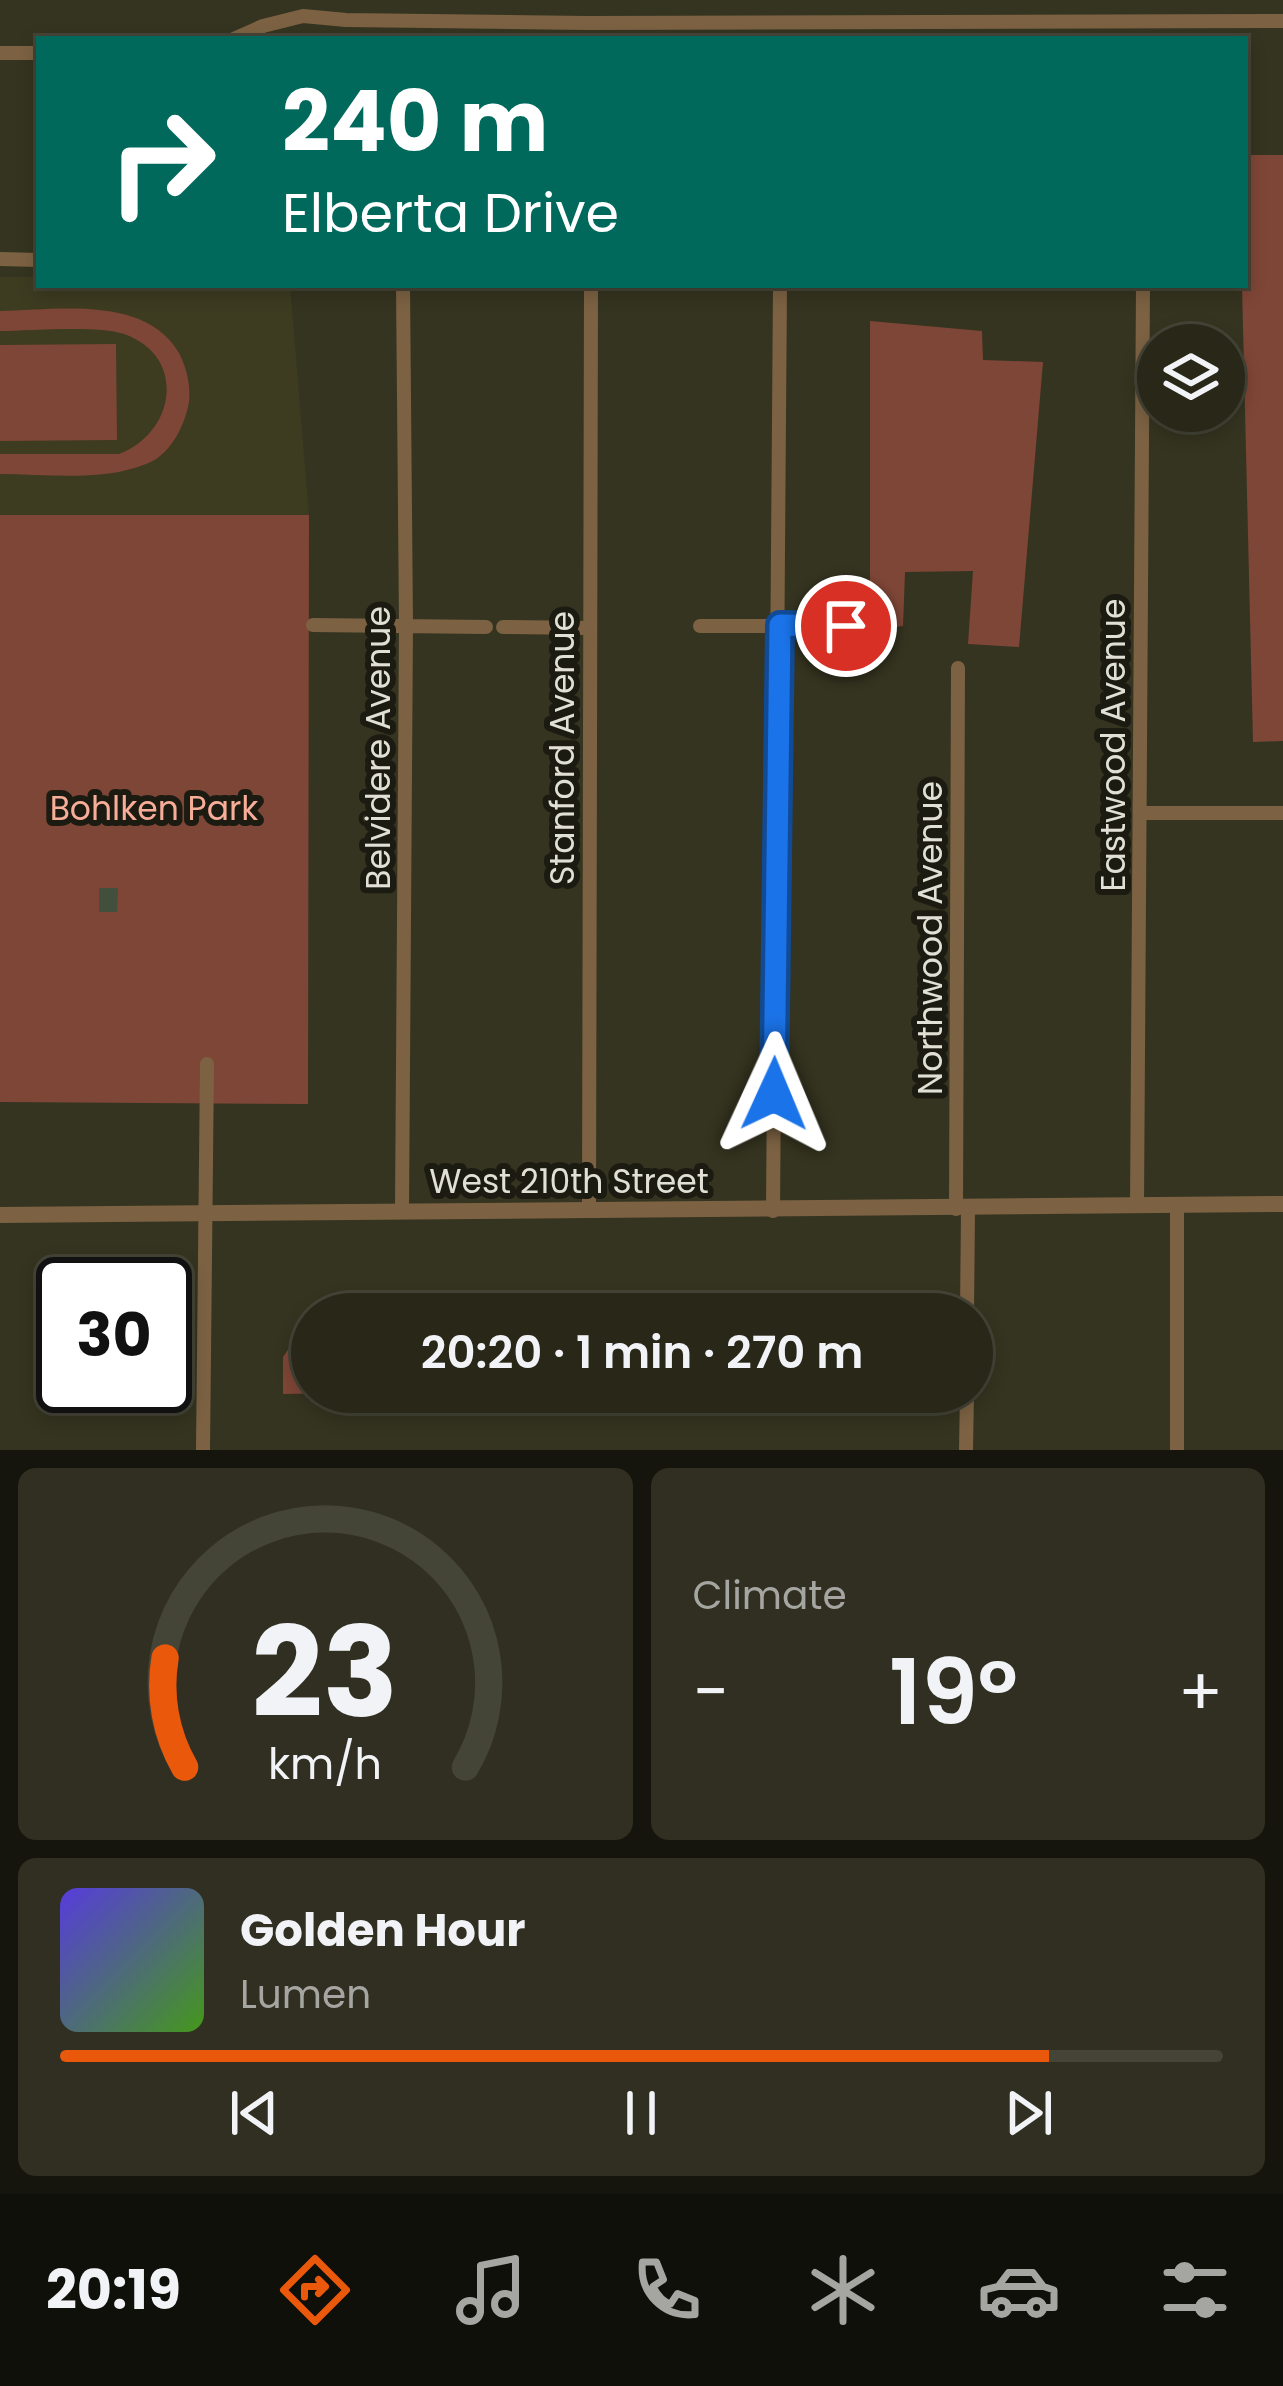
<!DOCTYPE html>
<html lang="en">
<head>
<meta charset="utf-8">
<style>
  body { margin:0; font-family:Poppins,sans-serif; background:#302f21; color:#f1f3f6; height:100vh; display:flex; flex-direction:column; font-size:45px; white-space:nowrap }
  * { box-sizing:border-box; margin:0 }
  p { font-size:39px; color:#a5a5a2 }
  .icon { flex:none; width:66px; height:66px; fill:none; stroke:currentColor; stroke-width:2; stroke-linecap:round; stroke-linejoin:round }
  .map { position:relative; height:1450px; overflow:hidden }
  .details { display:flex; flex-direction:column; gap:18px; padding:18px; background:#16150d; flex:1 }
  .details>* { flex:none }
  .banner { position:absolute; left:36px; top:36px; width:1212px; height:252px; border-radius:0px; box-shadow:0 6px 18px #0003,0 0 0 3px #444437; background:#00695c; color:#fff; overflow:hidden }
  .fabs { position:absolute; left:1137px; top:324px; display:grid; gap:24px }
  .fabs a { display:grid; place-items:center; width:108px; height:108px; border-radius:50%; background:#282718; box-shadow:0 6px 18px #0003,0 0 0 3px #444437; font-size:60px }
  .speed { position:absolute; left:36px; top:1257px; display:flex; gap:24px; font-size:60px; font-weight:700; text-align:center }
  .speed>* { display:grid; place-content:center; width:156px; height:156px; border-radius:50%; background:#282718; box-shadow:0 6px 18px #0003,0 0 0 3px #444437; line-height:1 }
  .speed .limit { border:6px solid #111; border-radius:18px; background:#fff; color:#111 }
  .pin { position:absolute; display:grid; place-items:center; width:102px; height:102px; color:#fff; margin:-51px; border:6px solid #fff; border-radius:50%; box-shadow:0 3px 12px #0007 }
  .me { position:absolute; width:132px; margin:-66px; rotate:1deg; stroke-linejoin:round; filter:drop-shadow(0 0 9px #0008) }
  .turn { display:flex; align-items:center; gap:42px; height:252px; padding:0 48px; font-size:54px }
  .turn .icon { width:156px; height:156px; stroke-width:2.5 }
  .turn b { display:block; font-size:84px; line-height:102px }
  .big { font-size:90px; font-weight:600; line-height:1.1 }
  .details .card { flex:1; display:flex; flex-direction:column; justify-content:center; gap:18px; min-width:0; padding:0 42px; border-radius:18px; background:#302f21 }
  .details .dial { align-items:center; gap:0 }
  .dial svg { height:312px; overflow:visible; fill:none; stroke:#444437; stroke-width:7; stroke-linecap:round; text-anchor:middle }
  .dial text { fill:#f1f3f6; stroke:none }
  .song { display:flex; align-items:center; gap:36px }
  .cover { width:144px; height:144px; border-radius:18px; background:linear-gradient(135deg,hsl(250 70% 55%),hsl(100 70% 35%)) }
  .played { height:12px; border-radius:6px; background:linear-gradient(90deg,#ea580c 85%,#444437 85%) }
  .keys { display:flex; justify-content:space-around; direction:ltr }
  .heat { display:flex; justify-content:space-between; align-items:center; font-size:66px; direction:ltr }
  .details .tiles { flex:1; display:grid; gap:18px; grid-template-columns:1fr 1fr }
  .card:last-child { grid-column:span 2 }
  .trip { position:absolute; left:291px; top:1293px; width:702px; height:120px; border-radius:60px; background:#282718; box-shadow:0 6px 18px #0003,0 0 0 3px #444437; font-weight:600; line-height:120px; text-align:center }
  .menu { display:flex; height:192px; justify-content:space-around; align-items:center; background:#10100a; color:#a5a5a2 }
  .menu .icon { width:84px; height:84px }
  .menu .selected { color:#ea580c }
  .menu b { font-size:54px; color:#f1f3f6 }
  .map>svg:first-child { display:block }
  .built { fill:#3d3b20 }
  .green { fill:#7e4636 }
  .building { fill:#424f3d }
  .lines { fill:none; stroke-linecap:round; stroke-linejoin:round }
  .minor { stroke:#7c6243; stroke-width:14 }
  .tertiary { stroke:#7c6243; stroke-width:16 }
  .route-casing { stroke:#114b97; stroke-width:30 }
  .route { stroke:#1a73e8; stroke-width:21 }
  .labels { text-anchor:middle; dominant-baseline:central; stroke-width:12; stroke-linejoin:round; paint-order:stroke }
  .street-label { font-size:33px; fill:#e1e0d4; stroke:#1c1b12 }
  .park-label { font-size:33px; fill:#f7ad98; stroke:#1c1b12 }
</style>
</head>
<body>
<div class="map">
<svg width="1283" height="1450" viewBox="0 0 1283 1450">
  <rect width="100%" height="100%" fill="#353420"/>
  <path class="built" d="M0,277h39v8h251l19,230h-309z"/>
  <path class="green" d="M1245,155h38v586l-30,1 -11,-457h3z
    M0,311c58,-1 145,-16 179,42 8,15 13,37 9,54 -5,22 -19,49 -42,57 -44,18 -99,10 -146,10v-20h119c57,-22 68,-98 5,-120 -27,-9 -93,-3 -124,-3z
    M870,321l112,10 1,29 60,2 -24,285 -51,-3 5,-73 -68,1 -2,54 -33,4z
    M116,344l1,96 -117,1v-96z
    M0,515h309l-1,589 -308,-2z
    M312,1314v78h77l-106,2v-37z"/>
  <path class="building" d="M99,888h19l-1,24h-18z"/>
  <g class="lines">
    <path class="minor" d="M234,39l29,-13 40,-10 43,4 241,3 696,-2
      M0,53h39
      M0,259l39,1
      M313,625l173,2
      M700,626h146
      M503,627l86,1
      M1140,813h143
      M1177,1205v245
      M1137,1206l6,-921
      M956,1209l2,-541
      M589,1211l2,-926
      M773,1211l7,-926
      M402,1212l4,-587 -3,-340
      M967,1314l1,-105
      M203,1450l4,-386
      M966,1450l1,-58"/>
    <path class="tertiary" d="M0,1215l1283,-11"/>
  </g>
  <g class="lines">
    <defs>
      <path id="route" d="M774,1094l6,-469 66,1"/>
    </defs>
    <use href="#route" class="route-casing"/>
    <use href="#route" class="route"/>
  </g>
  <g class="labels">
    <g class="street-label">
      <text transform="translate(1113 745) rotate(-90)">Eastwood Avenue</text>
      <text transform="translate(378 748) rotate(-90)">Belvidere Avenue</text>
      <text transform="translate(562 748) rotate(-90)">Stanford Avenue</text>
      <text transform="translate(930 938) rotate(-90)">Northwood Avenue</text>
      <text x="569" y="1181">West 210th Street</text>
    </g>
    <g class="park-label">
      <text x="154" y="808">Bohlken Park</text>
    </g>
  </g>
</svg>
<div class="fabs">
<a><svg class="icon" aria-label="layers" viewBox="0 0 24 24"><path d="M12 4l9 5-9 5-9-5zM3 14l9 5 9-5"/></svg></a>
</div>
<div class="speed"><div class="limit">30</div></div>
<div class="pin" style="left:846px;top:626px;background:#d93025"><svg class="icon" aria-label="arrive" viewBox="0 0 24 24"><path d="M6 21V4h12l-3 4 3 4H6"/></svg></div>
<svg class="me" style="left:774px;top:1094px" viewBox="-20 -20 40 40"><path d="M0-17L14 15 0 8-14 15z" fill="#1a73e8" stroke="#fff" stroke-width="4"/></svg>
<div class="trip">20:20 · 1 min · 270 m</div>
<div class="banner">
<div class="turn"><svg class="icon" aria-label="right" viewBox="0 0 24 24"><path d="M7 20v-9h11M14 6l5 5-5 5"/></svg><div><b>240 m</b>Elberta Drive</div></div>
</div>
</div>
<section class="details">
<div class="tiles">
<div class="card dial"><svg viewBox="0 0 100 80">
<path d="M14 69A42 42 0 1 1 86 69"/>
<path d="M14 69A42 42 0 0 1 9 41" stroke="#ea580c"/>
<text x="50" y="56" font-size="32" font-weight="700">23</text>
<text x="50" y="72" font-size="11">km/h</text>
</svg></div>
<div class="card"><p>Climate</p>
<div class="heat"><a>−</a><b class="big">19°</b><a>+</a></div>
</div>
<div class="card">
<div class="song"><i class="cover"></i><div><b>Golden Hour</b><p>Lumen</p></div></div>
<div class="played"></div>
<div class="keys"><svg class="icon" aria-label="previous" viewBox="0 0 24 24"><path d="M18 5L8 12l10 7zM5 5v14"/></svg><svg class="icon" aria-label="pause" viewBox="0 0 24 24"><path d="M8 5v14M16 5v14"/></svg><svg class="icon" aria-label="next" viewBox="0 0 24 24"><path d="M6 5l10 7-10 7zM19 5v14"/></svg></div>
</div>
</div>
</section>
<nav class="menu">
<b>20:19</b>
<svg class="icon selected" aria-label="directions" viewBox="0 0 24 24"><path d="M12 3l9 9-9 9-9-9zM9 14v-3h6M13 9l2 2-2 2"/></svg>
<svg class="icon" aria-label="music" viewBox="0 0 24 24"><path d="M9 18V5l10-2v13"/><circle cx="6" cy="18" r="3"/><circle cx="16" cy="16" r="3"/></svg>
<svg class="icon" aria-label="phone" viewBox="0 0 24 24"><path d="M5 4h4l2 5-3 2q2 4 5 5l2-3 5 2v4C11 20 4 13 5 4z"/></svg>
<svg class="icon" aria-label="climate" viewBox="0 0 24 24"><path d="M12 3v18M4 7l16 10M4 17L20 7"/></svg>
<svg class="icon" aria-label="car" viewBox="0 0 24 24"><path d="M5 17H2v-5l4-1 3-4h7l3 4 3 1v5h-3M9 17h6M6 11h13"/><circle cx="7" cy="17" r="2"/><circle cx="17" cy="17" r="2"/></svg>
<svg class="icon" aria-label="filters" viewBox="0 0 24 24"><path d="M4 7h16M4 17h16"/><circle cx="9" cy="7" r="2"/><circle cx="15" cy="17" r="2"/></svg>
</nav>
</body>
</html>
